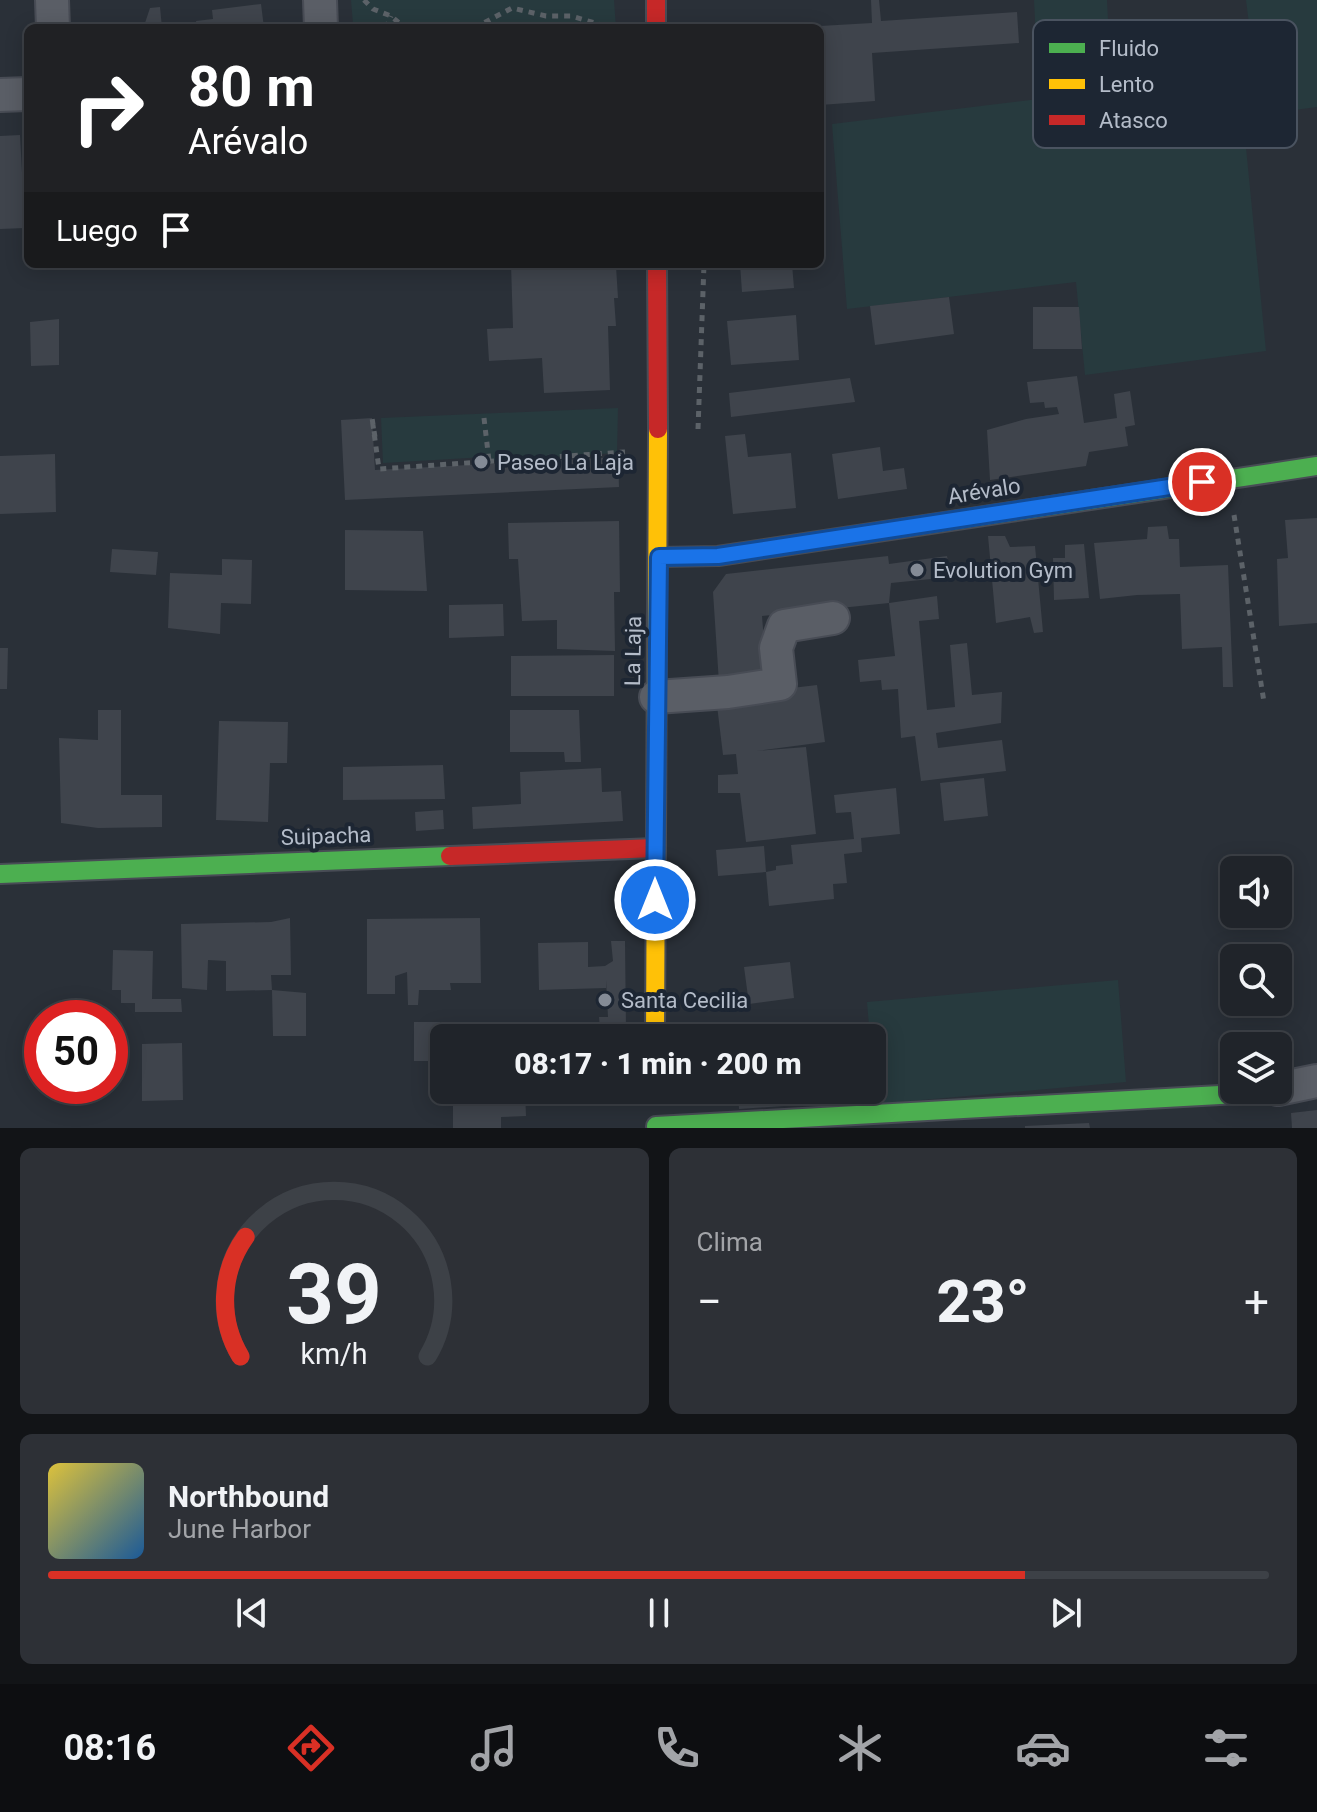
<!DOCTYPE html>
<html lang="es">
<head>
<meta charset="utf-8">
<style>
  body { margin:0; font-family:Roboto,sans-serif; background:#2d3036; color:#f1f3f6; height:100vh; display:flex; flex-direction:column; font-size:30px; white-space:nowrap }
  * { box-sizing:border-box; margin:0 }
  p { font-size:26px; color:#a2a4a8 }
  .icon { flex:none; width:44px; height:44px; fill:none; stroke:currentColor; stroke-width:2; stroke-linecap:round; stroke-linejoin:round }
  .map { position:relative; height:1128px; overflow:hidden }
  .sheet { display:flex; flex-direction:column; gap:20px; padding:20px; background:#121417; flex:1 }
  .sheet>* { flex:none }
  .top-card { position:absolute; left:24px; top:24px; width:800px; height:244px; border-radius:12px; box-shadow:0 4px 20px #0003,0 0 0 2px #3d4147; background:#202124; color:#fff; overflow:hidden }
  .tools { position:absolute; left:1220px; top:856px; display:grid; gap:16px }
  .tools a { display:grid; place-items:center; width:72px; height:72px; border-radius:12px; background:#20242a; box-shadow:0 4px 20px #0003,0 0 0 2px #3d4147; font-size:40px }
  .speed { position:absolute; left:24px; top:1000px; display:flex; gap:16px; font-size:40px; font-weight:700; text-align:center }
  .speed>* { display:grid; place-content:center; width:104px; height:104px; border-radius:50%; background:#20242a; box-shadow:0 4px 20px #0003,0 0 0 2px #3d4147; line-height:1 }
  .speed .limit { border:12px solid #d22; background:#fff; color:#111 }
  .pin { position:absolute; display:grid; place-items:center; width:68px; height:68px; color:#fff; margin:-34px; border:4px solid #fff; border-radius:50%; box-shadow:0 2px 8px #0007 }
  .me { position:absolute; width:88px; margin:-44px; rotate:0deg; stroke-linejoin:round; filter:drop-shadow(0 0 6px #0008) }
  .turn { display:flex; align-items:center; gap:28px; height:168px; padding:0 32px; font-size:36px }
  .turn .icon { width:104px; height:104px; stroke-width:2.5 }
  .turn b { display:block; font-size:56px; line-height:68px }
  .then { display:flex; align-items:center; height:76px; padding:0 32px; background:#0003; gap:16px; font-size:30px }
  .big { font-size:60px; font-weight:800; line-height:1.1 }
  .sheet .tile { flex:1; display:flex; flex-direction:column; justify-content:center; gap:12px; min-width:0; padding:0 28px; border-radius:12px; background:#2d3036 }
  .sheet .dial { align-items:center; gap:0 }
  .dial svg { height:208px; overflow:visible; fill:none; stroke:#3d4147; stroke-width:7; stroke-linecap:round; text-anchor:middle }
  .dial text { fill:#f1f3f6; stroke:none }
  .song { display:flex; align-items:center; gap:24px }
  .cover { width:96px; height:96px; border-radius:12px; background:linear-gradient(135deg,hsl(50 70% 55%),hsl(210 70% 35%)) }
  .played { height:8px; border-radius:4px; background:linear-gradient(90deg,#d93025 80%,#3d4147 80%) }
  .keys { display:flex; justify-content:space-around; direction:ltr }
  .heat { display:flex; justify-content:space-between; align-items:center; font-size:44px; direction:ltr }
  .sheet .tiles { flex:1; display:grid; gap:20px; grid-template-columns:1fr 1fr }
  .tile:last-child { grid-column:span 2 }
  .trip { position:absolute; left:430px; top:1024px; width:456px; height:80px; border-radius:12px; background:#20242a; box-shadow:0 4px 20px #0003,0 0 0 2px #3d4147; font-weight:800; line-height:80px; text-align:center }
  .dock { display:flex; height:128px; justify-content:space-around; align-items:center; background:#0d0e11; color:#a2a4a8 }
  .dock .icon { width:56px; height:56px }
  .dock .on { color:#d93025 }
  .dock b { font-size:36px; color:#f1f3f6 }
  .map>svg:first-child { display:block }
  .green { fill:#273a3e }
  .building { fill:#3f444c }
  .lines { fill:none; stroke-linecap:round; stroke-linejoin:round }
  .street-casing { stroke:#484c55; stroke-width:36 }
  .fast-casing { stroke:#484c55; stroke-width:22 }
  .slow-casing { stroke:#484c55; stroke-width:22 }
  .jam-casing { stroke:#484c55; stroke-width:22 }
  .path { stroke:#5c6268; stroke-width:5; stroke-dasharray:6 6; stroke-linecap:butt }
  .street { stroke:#5a5e66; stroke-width:32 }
  .fast { stroke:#4caf50; stroke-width:18 }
  .slow { stroke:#ffc107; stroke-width:18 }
  .jam { stroke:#c62828; stroke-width:18 }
  .route-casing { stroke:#114b97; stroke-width:20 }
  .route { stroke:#1a73e8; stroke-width:14 }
  .poi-dot { fill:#848b96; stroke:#1d2633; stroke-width:3 }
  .labels { text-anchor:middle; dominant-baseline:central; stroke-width:8; stroke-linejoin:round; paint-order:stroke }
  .poi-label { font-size:22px; fill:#b4bcc9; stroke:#1d2633; text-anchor:start }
  .street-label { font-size:22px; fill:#b4bcc9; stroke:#1d2633 }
  .key { fill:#1d2633; stroke:#4a5360; stroke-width:2 }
  .key-label { font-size:22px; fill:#b4bcc9 }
</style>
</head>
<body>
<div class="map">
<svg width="1317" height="1128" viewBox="0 0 1317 1128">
  <rect width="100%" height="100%" fill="#2a3038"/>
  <path class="green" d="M351,0h263l2,28h-261l-2,-4z
    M1034,0h73l4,77 -73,4z
    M1246,0h71v107l-74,10 23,234 -181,24 -9,-93 -229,27 -15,-185 423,-51z
    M618,408l-1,45 -131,8 -1,-4 -102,6 -2,-45z
    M1118,980l8,102 -250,22 -4,-66h-2l-3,-36z"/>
  <path class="building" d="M871,0h8l2,21 136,-9 2,31 -147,10 3,48 -55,4v-79l52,-3z
    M261,4l3,24h-67l-1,-7 17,-2 -1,-9z
    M160,7l2,21h-34v-3l17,-2 5,-15z
    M20,135l5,93 -25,1v-93z
    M511,264h70v5l35,-3 2,32h-4l2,28h-8l2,64 -66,3 -2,-35 -53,3 -2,-32 26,-1z
    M740,264h52l2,24 -52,4z
    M949,297l5,37 -79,11 -5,-39z
    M1033,307h46l3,42h-49z
    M796,315l3,45 -68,5 -4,-44z
    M59,319v46l-28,1 -1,-44z
    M1077,376l7,47 33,-5 -3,-24 16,-3 5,34 -10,2 3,19 -39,6 -3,14 -96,14 -3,-50 39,-11 33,-5 -2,-7 -12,1 -1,-6 -14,1 -3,-21z
    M850,378l5,24 -124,15 -2,-24z
    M372,418l3,52 243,-13 1,30 -274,13 -4,-80z
    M745,434l3,23 43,-4 5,55 -63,6 -8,-78z
    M880,447l3,24 21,-3 3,21 -69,10 -6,-45z
    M55,454l1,58 -56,2v-58z
    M1317,518v105l-38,3 -2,-67 11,-1 -3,-38z
    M619,521l1,71h-6l1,59 -58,-2v-29l-35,1 -4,-62h-9l-1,-36z
    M1167,526l2,13h10l1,28 48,-2 5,122h-10l-1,-40 -40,2 -2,-55 -43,1 -37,4 -6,-56 53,-4 1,-12z
    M345,530l78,1 4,60 -82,-1z
    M988,536h17l5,11 25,-1 8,86 -9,1 -4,-16 -34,6z
    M1084,544l5,54 -35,2 -1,-42h12v-13z
    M112,549l46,3 -2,23 -46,-3z
    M888,556l1,8 58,-8 4,21 -60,6 -2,20 -127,13 5,63 -48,4 -6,-91 13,-18z
    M222,559l30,1 -1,44 -30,-1 -1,31 -52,-6 2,-55 52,2z
    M937,596l2,23 -20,2 8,89 28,-3 -5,-62 17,-2 5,52 30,-3 -1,31 -65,10 2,15 64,-8 4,31 -85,10 -6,-45 -14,2 -3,-49 -16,1 -1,-10 -21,2 -2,-22 37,-4 -6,-53z
    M503,604l1,32 -55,2v-33z
    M0,648h8l-1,41h-7z
    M614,655v41h-103v-40z
    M817,685l8,57 -69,9 50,-4 10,87 -70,8 -6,-49h-22v-18l20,-1 -2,-20 -13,1 -7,-58z
    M98,710h23v85h41v32l-64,1 -37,-5 -2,-85 39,2z
    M510,710h69l2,52h-16l-1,-10h-54z
    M219,721l69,1 -1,41h-17l-2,59 -52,-2z
    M443,765l2,34 -102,1v-33z
    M601,768l1,24 19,-1 2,30 -150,8 -1,-22 49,-3 -1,-32z
    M984,778l4,38 -44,5 -4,-38z
    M896,788l4,46 -39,4 1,14 -18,2 3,29 -14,1 1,15 -65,7 -3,-34 10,-2v-4l17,-2 -2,-19 63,-6 -3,-27 -15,1 -2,-18z
    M443,810l1,19 -28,2 -1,-19z
    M764,846l2,26 -48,4 -2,-26z
    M290,918l1,57h-20l1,15 -46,1v-30l-18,-1 -1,30 -25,-2 -1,-64 90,-2z
    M480,918l1,65h-31l1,7h-32l-1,15h-10l-1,-33 -12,4v18h-28v-75z
    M611,941h14l1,89h-26l-1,-13h9l-2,-37v8l-67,2 -1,-47 50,-1v25l17,-1 8,-5z
    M113,950l40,1 -1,48h29l1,13h-47v-9h-14v-13h-9z
    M790,962l4,36 -45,6 -5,-37z
    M272,990l34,3v43h-33z
    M414,1022h26v39h-26z
    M182,1043l1,57 -41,1v-57z
    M490,1090h35l1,26 -25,1v11h-48v-36h37z
    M738,1090h45l1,16 -45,3z
    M1317,1110v18h-25l-1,-15z
    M1089,1123l1,5h-65v-2z"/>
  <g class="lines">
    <defs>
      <path id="street" d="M52,0l1,28
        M320,0l1,28
        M0,95l28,-1
        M656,697l72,-5 52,-8 -4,-36 8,-22 49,-8
        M1278,1089l39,-8"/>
      <path id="fast" d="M659,557l59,-1 599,-90
        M0,874l450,-18
        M656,1126l600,-33 16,-3"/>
      <path id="slow" d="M655,1038l3,-609"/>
      <path id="jam" d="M656,0v28
        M657,264l1,165
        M450,856l205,-8"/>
    </defs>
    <use href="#street" class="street-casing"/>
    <use href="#fast" class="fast-casing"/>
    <use href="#slow" class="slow-casing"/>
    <use href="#jam" class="jam-casing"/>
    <path class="path" d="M364,0l9,9 18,7 14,12
      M386,28l5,-12
      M474,28l38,-20 34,8h25l41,12
      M484,418l5,43
      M698,429l6,-165
      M375,437l-3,-19 7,51 246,-17
      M1234,515l30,187"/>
    <use href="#street" class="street"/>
    <use href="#fast" class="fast"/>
    <use href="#slow" class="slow"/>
    <use href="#jam" class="jam"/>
  </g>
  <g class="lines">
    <defs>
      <path id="route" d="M655,900l4,-343 59,-1 484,-74"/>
    </defs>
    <use href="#route" class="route-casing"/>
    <use href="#route" class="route"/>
  </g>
  <g class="poi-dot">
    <circle cx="481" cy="462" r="8"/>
    <circle cx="917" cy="570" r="8"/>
    <circle cx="605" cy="1000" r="8"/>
  </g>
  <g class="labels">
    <g class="poi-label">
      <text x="497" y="462">Paseo La Laja</text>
      <text x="933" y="570">Evolution Gym</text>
      <text x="621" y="1000">Santa Cecilia</text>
    </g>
    <g class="street-label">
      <text transform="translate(984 491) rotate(-9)">Arévalo</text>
      <text transform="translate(633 651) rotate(-89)">La Laja</text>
      <text transform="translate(326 836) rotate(-2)">Suipacha</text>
    </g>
  </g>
  <rect x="1033" y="20" width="264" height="128" rx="12" class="key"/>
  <rect x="1049" y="43" width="36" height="10" fill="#4caf50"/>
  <rect x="1049" y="79" width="36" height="10" fill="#ffc107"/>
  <rect x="1049" y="115" width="36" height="10" fill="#c62828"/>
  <g class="key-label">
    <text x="1099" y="56">Fluido</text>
    <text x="1099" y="92">Lento</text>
    <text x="1099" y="128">Atasco</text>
  </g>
</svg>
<div class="tools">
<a><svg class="icon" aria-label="sound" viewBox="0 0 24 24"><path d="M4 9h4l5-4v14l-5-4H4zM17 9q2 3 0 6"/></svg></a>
<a><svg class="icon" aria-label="search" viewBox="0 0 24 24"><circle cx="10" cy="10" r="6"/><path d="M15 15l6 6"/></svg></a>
<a><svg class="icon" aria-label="layers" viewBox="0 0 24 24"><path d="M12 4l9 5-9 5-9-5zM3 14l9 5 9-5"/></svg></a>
</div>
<div class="speed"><div class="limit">50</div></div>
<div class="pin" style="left:1202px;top:482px;background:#d93025"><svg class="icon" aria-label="arrive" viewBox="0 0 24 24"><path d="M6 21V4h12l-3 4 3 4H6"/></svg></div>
<svg class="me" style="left:655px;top:900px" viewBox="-20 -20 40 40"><circle r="17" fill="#1a73e8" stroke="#fff" stroke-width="3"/><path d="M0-11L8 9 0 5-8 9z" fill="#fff"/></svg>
<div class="trip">08:17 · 1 min · 200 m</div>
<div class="top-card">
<div class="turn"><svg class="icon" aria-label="right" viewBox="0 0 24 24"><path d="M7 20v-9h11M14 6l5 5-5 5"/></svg><div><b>80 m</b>Arévalo</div></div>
<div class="then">Luego<svg class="icon" aria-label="arrive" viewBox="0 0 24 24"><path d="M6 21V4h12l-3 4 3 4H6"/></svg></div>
</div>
</div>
<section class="sheet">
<div class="tiles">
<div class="tile dial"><svg viewBox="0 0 100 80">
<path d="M14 69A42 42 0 1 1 86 69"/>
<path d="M14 69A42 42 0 0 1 16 23" stroke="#d93025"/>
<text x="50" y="56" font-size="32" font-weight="700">39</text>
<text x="50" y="72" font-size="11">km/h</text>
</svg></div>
<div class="tile"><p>Clima</p>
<div class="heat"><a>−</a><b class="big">23°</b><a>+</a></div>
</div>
<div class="tile">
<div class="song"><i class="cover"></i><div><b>Northbound</b><p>June Harbor</p></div></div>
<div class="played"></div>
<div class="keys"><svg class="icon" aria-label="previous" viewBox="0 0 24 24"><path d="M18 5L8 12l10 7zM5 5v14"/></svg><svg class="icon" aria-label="pause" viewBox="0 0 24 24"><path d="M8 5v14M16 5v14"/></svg><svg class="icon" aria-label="next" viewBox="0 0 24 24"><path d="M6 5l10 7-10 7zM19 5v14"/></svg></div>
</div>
</div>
</section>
<nav class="dock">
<b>08:16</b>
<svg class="icon on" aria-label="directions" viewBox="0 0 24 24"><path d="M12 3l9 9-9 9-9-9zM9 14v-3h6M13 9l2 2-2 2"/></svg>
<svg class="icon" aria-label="music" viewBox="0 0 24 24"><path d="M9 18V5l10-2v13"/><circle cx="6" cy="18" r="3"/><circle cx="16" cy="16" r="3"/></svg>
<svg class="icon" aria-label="phone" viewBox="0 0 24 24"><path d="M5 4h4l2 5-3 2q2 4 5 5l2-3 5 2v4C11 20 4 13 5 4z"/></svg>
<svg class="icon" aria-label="climate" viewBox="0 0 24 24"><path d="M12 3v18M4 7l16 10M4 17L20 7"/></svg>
<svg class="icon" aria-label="car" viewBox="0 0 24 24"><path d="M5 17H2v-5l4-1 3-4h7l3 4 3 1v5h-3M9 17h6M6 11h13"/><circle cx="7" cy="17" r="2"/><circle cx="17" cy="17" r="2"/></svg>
<svg class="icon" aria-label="filters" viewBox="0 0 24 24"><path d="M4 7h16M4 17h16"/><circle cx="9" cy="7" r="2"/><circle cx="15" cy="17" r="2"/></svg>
</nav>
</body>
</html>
